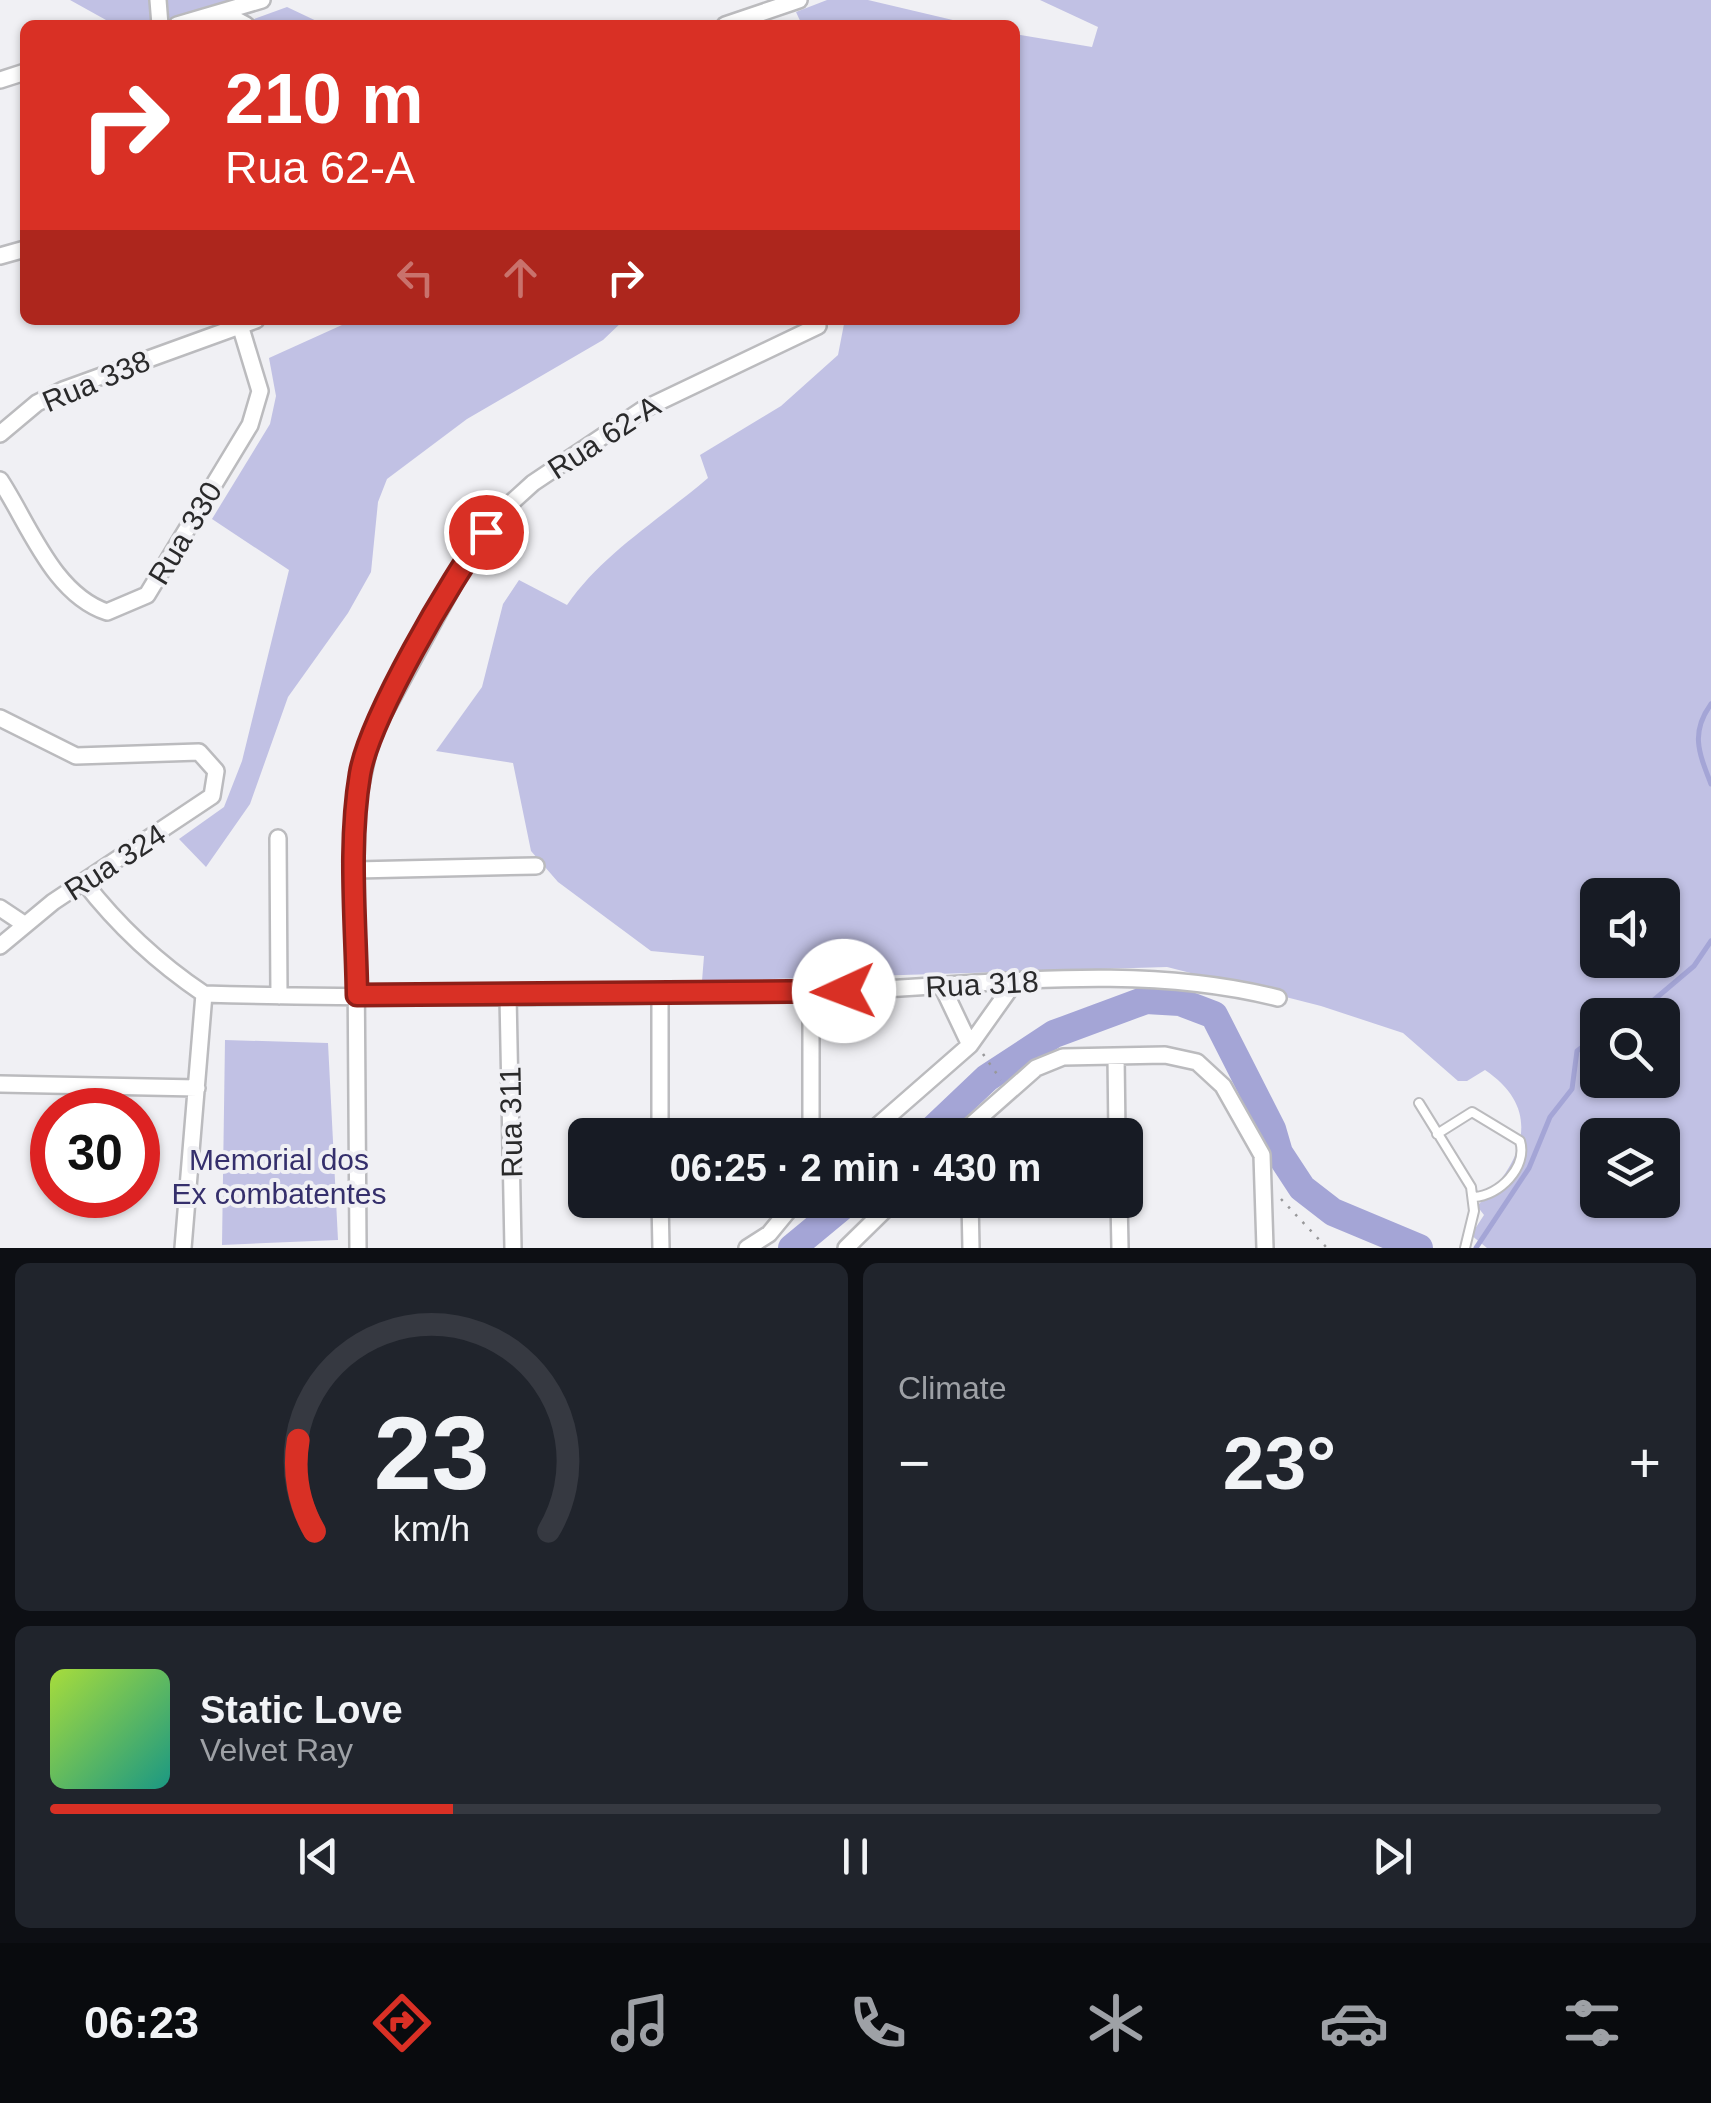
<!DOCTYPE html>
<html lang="en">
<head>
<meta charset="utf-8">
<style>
  body { margin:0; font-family:Arial,sans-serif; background:#20242c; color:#f1f3f6; height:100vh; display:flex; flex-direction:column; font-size:38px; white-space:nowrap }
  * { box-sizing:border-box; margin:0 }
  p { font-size:32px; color:#9ea1a6 }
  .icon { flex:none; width:55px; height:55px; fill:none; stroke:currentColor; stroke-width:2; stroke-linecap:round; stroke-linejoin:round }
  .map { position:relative; height:1248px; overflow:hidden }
  .side { display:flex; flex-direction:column; gap:15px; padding:15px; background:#0d0f14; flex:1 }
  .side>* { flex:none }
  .top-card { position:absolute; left:20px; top:20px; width:1000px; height:305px; border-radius:15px; box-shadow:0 2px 8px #0004; background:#d93025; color:#fff; overflow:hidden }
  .controls { position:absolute; left:1580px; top:878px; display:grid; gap:20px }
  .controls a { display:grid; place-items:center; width:100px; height:100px; border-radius:15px; background:#171b24; box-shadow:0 2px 8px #0004; font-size:50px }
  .speed { position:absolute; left:30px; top:1088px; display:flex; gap:20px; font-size:50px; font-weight:700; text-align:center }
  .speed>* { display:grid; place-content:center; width:130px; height:130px; border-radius:50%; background:#171b24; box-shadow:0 2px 8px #0004; line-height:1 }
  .speed .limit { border:15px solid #d22; background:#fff; color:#111 }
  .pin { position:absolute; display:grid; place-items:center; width:85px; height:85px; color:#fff; margin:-42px; border:5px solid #fff; border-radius:50%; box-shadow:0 2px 10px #0007 }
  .me { position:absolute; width:110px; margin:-55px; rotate:268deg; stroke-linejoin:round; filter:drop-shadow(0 0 8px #0008) }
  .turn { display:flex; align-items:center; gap:35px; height:210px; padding:0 40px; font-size:45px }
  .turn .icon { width:130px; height:130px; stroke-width:2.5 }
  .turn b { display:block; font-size:70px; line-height:85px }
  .lanes { display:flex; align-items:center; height:95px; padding:0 40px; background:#0003; justify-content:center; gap:50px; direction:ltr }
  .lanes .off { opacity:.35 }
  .big { font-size:75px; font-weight:700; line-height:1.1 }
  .side .tile { flex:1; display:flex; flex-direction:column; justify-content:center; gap:15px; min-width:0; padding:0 35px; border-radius:15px; background:#20242c }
  .side .dial { align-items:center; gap:0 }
  .dial svg { height:260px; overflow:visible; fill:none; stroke:#363941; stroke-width:7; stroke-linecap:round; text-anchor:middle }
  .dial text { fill:#f1f3f6; stroke:none }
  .song { display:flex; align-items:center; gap:30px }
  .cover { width:120px; height:120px; border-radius:15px; background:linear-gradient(135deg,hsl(80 70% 55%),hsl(170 70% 35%)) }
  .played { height:10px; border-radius:5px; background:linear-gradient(90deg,#d93025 25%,#363941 25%) }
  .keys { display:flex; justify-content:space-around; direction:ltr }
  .heat { display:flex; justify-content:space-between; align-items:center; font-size:55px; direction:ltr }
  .side .tiles { flex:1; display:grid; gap:15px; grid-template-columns:1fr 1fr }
  .tile:last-child { grid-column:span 2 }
  .trip { position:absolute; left:568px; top:1118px; width:575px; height:100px; border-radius:15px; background:#171b24; box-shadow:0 2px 8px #0004; font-weight:700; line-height:100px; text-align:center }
  .tab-bar { display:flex; height:160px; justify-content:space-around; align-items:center; background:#090b0e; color:#9ea1a6 }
  .tab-bar .icon { width:70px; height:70px }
  .tab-bar .selected { color:#d93025 }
  .tab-bar b { font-size:45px; color:#f1f3f6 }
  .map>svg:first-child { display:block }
  .green { fill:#c1c1e4; fill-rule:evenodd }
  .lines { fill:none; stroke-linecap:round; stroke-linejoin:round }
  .stream { stroke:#a4a5d6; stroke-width:5 }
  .river { stroke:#a4a5d6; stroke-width:28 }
  .service-casing { stroke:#bbbbbe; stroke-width:12 }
  .minor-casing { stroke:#bbbbbe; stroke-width:20 }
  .path { stroke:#98989a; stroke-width:2.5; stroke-dasharray:2.5 8; stroke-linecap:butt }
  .service { stroke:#fff; stroke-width:8 }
  .minor { stroke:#fff; stroke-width:15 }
  .route-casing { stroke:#8d1f18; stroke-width:25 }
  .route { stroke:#d93025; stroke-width:18 }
  .labels { text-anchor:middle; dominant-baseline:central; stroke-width:8; stroke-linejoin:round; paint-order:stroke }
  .street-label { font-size:30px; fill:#2a2a2b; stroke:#f0f0f4 }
  .park-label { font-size:30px; fill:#352f6c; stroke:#f0f0f4 }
</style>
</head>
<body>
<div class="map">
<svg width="1711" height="1248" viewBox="0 0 1711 1248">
  <rect width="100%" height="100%" fill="#f0f0f4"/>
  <path class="green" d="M70,0h161l-83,25h-33z
    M827,0h41l106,25h-172l-6,-13z
    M1040,0h671v1248h-224l-16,-13 13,-20 -7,-9c44,-41 69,-95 8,-136l-18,11h-9l-55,-48 -82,-27 -154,-39 -465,14 2,-25 -53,-5 -93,-69 -27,-31 -18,-88 -77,-12 46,-64 21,-83 16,-24 48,25c35,-51 93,-86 141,-127l-8,-23 81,-49 57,-51 6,-31 -8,-4h179v-286l77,13 6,-20zM1598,895h64v65h-64zM1598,1015h64v65h-64zM1598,1135h64v65h-64z
    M287,7l38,18h-87z
    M353,320h271l-21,20 -136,79 -80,60 -9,23 -7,70 -23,41 -60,84 -38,107 -44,63 -27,-28 45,-32 18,-46 47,-191 -77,-51 58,-95 6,-28 -7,-38z
    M225,1040l103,3 10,197 -116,5z"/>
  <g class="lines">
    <path class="stream" d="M1711,704c-21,29 -12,49 0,80
      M1636,1015l58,-49 17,-25
      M1476,1248l53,-80 21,-51 22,-28 5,-38 21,-16"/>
    <path class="river" d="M927,1135l60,-57 67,-44 92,-34 34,2 34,13 58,114 7,24 23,35 31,24 86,36
      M792,1248l58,-48"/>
    <defs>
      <path id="service" d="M1419,1103l52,84 3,24 -9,37
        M1437,1134l35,-22 48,29c8,26 -21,55 -46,56"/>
      <path id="minor" d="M158,0l2,25
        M222,12l24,13
        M177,25l85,-25
        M725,25l74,-25
        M0,80l25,-8
        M0,256l25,-7
        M0,434l37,-31 26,-13 193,-70
        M0,480c29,44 53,114 107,132l40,-17 103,-170 10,-34 -20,-66
        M0,718l76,38 123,-4 17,19 -4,25 -159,106 -53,44
        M278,838l1,158
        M356,870l180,-4
        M84,882c34,44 74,81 120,112
        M0,908l24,16
        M942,986l28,59
        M660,992v143
        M204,994c201,6 404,2 606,-2 156,-3 314,-33 468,6
        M508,995l5,253
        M1116,1056l1,79
        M0,1084l197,4
        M811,1135v-143
        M867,1135l103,-90 44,-62
        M960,1135l76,-67 27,-11 102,-2 32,7 26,24 39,69 3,93
        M660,1200l1,48
        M970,1200l1,48
        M1119,1200l1,48
        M183,1248l21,-254
        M358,1248l-3,-435 16,-76 101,-186 29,-39 32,-29 109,-73 176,-84
        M747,1248l22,-14 28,-34
        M846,1248l49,-48"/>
    </defs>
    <use href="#service" class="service-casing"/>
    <use href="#minor" class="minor-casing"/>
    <path class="path" d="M983,1054l18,26
      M1281,1199l46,49"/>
    <use href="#service" class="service"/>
    <use href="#minor" class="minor"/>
  </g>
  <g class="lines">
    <defs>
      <path id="route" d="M486,532c-35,47 -117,187 -126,242 -12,72 -4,149 -3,221l487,-4"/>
    </defs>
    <use href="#route" class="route-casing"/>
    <use href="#route" class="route"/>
  </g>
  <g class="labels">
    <g class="street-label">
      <text transform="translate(96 381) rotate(-23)">Rua 338</text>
      <text transform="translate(604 437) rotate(-33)">Rua 62-A</text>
      <text transform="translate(185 533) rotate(-59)">Rua 330</text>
      <text transform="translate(115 862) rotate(-33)">Rua 324</text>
      <text transform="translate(982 984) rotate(-3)">Rua 318</text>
      <text transform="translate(511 1122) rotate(-91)">Rua 311</text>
    </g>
    <g class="park-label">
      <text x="279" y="1159">Memorial dos<tspan x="279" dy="34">Ex combatentes</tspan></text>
    </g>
  </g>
</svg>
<div class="controls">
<a><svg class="icon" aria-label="sound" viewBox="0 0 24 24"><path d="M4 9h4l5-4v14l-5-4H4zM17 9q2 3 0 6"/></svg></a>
<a><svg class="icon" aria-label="search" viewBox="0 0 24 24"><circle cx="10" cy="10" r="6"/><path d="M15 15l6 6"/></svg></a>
<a><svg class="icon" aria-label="layers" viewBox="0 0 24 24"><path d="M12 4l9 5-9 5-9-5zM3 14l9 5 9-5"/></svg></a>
</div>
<div class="speed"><div class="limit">30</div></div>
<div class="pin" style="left:486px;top:532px;background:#d93025"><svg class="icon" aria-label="arrive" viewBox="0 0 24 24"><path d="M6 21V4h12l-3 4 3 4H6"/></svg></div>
<svg class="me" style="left:844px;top:991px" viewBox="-20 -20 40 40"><circle r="19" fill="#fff"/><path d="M0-13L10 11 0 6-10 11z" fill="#d93025"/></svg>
<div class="trip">06:25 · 2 min · 430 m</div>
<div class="top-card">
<div class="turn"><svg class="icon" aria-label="right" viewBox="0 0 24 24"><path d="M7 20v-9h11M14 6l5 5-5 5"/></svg><div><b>210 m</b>Rua 62-A</div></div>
<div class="lanes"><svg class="icon off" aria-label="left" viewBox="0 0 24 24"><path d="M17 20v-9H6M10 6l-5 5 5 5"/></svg><svg class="icon off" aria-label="ahead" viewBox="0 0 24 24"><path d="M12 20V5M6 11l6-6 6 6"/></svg><svg class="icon" aria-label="right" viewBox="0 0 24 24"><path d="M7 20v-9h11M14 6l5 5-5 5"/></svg></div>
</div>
</div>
<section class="side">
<div class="tiles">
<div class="tile dial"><svg viewBox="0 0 100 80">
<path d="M14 69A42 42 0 1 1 86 69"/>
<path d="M14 69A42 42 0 0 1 9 41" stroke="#d93025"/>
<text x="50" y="56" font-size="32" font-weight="700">23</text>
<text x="50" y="72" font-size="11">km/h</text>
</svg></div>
<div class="tile"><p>Climate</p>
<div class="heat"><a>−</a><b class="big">23°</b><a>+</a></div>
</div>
<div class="tile">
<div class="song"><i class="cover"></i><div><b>Static Love</b><p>Velvet Ray</p></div></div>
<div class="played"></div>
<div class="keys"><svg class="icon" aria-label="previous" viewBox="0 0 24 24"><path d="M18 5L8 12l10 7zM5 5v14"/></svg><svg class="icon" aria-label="pause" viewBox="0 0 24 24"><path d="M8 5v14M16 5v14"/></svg><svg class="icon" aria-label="next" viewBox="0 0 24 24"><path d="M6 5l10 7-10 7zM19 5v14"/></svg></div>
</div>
</div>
</section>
<nav class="tab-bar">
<b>06:23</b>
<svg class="icon selected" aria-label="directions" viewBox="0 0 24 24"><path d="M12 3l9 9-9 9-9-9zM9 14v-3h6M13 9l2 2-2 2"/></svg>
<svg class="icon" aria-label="music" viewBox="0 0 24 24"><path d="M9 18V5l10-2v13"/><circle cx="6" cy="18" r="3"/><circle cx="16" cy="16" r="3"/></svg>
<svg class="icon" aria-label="phone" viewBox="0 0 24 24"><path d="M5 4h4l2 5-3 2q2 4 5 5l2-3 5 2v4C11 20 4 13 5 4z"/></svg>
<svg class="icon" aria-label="climate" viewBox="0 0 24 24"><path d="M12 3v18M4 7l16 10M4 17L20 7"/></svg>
<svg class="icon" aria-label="car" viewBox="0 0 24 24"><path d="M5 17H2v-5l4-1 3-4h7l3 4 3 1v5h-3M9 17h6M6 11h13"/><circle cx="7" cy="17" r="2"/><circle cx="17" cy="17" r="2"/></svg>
<svg class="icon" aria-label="filters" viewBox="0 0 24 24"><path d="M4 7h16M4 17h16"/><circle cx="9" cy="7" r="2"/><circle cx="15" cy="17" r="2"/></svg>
</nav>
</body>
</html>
